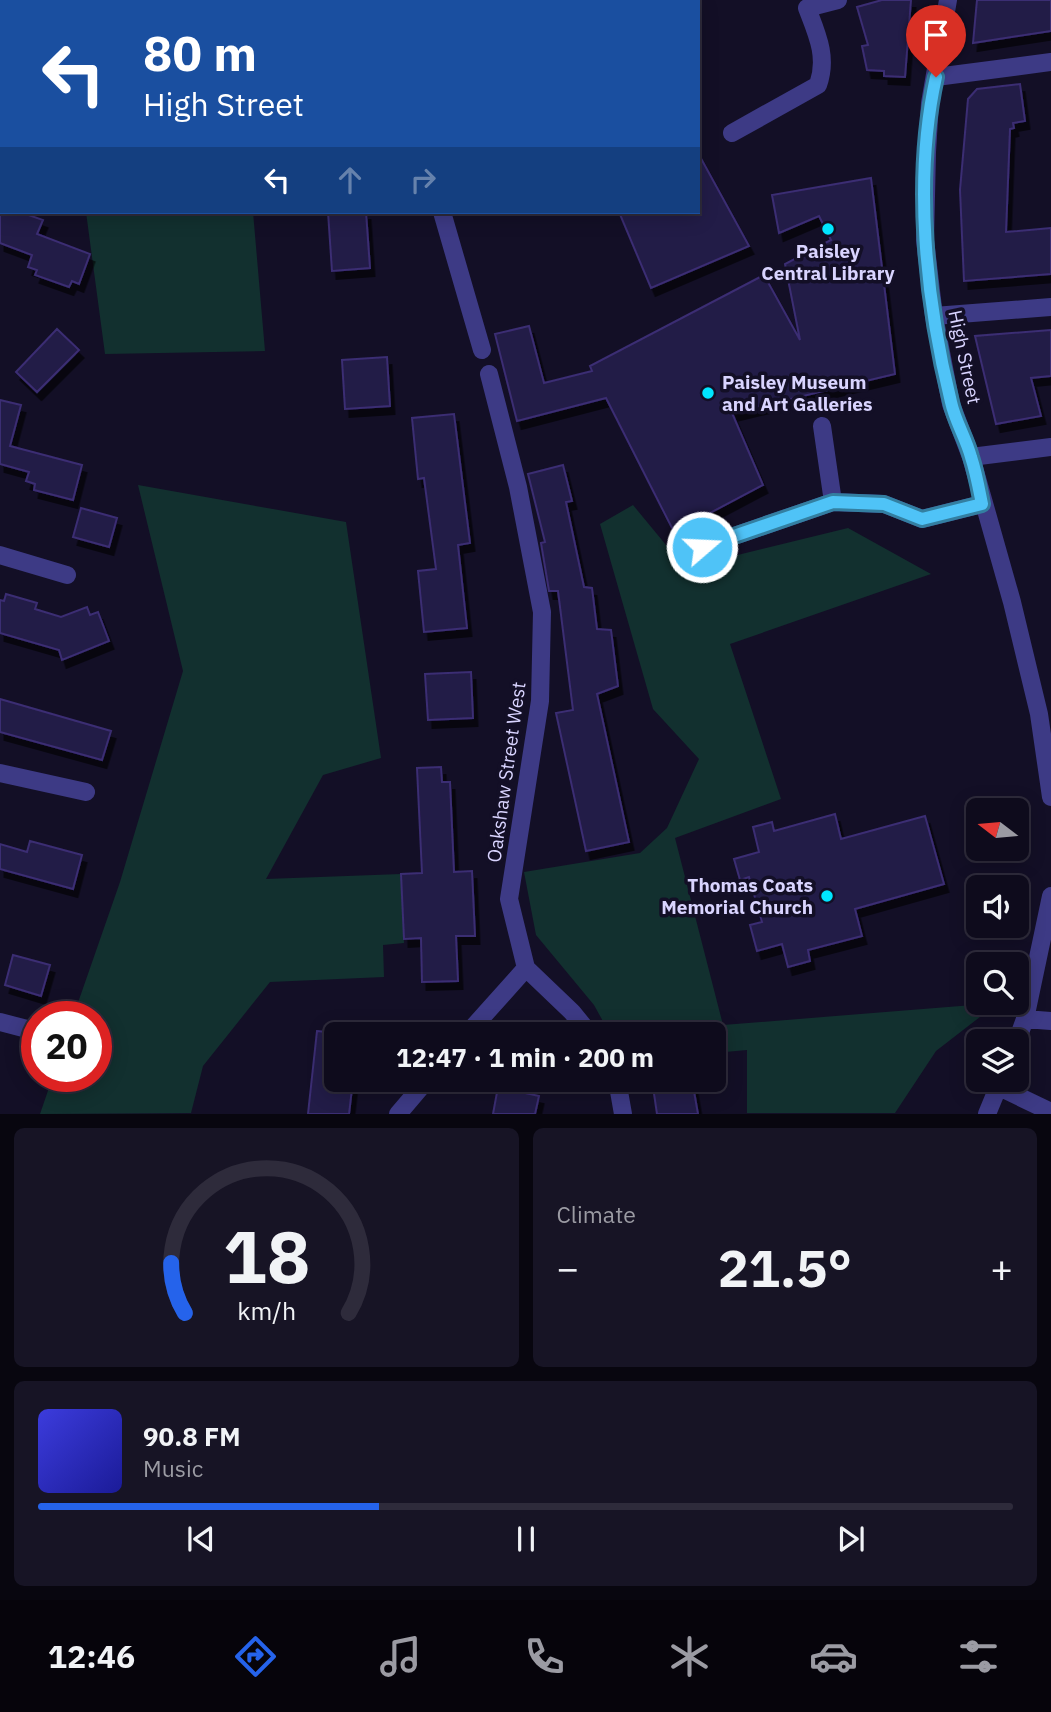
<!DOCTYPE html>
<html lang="en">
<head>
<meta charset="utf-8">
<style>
  body { margin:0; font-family:"IBM Plex Sans",sans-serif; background:#171425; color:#f1f3f6; height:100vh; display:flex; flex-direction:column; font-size:26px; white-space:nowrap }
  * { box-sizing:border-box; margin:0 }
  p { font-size:23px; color:#9b9ba3 }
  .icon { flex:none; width:38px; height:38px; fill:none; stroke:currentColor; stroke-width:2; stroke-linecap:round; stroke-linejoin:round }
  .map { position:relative; height:1114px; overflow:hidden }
  .details { display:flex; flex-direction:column; gap:14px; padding:14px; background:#08060f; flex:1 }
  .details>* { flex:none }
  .top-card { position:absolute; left:0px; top:0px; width:700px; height:214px; box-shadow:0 4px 18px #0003,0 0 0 2px #2e2b3b; background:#1a4fa0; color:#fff; overflow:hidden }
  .needle { width:46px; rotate:286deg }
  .fabs { position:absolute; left:966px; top:798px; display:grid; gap:14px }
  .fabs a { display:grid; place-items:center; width:63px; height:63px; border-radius:10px; background:#0e0b1c; box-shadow:0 4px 18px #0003,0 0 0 2px #2e2b3b; font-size:35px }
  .speed { position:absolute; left:21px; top:1001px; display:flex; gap:14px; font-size:35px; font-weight:700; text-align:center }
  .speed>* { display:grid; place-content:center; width:91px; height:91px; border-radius:50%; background:#0e0b1c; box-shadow:0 4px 18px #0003,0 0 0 2px #2e2b3b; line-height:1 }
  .speed .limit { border:10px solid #d22; background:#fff; color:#111 }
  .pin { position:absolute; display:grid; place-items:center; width:60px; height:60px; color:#fff; margin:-72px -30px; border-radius:50% 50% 50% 0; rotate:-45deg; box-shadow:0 0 7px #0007 }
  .pin .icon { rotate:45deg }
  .me { position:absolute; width:77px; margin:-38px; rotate:71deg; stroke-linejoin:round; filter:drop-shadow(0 0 5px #0008) }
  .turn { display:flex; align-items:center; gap:24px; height:147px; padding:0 28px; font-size:32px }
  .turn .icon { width:91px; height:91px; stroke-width:2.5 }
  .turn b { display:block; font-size:49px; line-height:60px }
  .lanes { display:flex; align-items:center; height:66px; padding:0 28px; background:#0003; justify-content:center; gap:35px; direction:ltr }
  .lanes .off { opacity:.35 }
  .big { font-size:52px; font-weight:700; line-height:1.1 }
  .details .tile { flex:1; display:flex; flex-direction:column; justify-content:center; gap:10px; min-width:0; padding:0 24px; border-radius:10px; background:#171425 }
  .details .dial { align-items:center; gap:0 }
  .dial svg { height:182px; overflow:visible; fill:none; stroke:#2e2b3b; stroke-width:7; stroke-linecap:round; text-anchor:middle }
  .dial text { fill:#f1f3f6; stroke:none }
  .song { display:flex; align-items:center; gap:21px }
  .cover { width:84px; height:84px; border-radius:10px; background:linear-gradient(135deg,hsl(240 70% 55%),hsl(240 70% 35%)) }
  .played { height:7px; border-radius:4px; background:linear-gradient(90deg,#2563eb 35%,#2e2b3b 35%) }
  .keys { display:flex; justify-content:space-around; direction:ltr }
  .heat { display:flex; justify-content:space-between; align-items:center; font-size:38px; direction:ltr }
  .details .tiles { flex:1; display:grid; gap:14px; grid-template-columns:1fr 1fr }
  .tile:last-child { grid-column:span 2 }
  .trip { position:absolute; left:324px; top:1022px; width:402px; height:70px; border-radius:10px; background:#0e0b1c; box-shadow:0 4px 18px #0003,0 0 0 2px #2e2b3b; font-weight:700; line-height:70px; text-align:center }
  .menu { display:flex; height:112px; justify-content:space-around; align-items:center; background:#06040b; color:#9b9ba3 }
  .menu .icon { width:49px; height:49px }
  .menu .selected { color:#2563eb }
  .menu b { font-size:32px; color:#f1f3f6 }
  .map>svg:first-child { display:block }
  .green { fill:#12302f }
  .building { fill:#241b47; stroke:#3b2d73; stroke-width:2; filter:url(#shadow) }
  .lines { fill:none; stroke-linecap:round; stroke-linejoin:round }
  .minor { stroke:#3d3a85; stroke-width:18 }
  .route-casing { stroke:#337fa1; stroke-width:18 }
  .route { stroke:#4fc3f7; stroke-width:12 }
  .poi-dot { fill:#00e5ff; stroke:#130f26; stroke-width:2.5 }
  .labels { text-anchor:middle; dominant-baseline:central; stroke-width:7; stroke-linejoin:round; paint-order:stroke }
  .poi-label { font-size:19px; font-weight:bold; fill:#d9d4ff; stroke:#130f26 }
  .street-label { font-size:19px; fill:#d9d4ff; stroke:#130f26 }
</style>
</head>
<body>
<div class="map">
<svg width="1051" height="1114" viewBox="0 0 1051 1114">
  <defs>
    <filter id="shadow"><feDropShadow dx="4.5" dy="8" stdDeviation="0" flood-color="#0009"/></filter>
  </defs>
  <rect width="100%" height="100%" fill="#130f26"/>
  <path class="green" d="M0,0h320v2h-318v171z
    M86,212h167l12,139 -160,3z
    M138,485l208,37 35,236 -58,17 -57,104 135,-5 3,69 -21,2 1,32 -114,5 -67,84 -12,47 -151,1 13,-38h43v-59h-23l47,-135 63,-211z
    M633,505l52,63 163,-40 83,46 -201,70 51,155 -106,39 48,187 275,-22 -62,48 -41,62h-148v-63l-33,3v-19h-104l-16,-29 -58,-70 -12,-63 116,-19 27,-25 32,-69 -46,-50 -53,-185z"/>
  <path class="building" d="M882,0h29l-6,77 -21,-1v-5l-17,-1 -5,-24 6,-1 -11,-38z
    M977,0h74v31l-78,12z
    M1020,84l5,37 -12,2 1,5 -4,1 -4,103 45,-4v46l-87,7 -4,-91 8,-91 9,-10z
    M698,153l51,93 -98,42 -32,-76h79z
    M871,178l24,196 -163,39 31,72 -89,47 -68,-134 -89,23 -22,-87 34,-8 15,57 48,-12 -2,-5 174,-91 36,65 -15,-76 46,-24 -12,-24 -40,17 -7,-38z
    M0,212h20l23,8 -6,14 53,20 -11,30 -7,-3 -3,6 -34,-12 2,-5 -9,-3 4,-12 -32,-12z
    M328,212h38l4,56 -38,3z
    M57,329l22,21 -42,42 -21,-20z
    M1051,330v46l-20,2 10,38 -45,8 -21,-88z
    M387,357l3,49 -45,3 -3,-49z
    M0,400l21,5 -11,41 72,19 -9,35 -39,-10 1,-6 -9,-3 3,-9 -29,-8z
    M454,414l16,129 -12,2 9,83 -43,4 -6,-61 18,-2 -12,-91 -6,1 -6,-61z
    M563,465l9,36 -6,1 18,85 8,1 5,41 14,1 7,56 -21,8 32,148 -43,9 -30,-138 17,-3 -15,-119h-9l-8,-48 4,-1 -17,-68z
    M81,508l36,10 -8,29 -36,-10z
    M6,594l31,9 -2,6 26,8 26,-10 3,8 8,-3 11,29 -47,19 -3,-10 -59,-17v-33l4,1z
    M471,672l2,46 -45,2 -3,-46z
    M0,699l111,32 -9,29 -102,-28z
    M441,767l1,15h8l4,90 18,-1 3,65h-19l2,45 -36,1 -1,-44 -17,1 -3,-65 21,-1 -5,-105z
    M835,814l6,25 84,-23 19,68 -89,25 7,27 -54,14 2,11 -22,6 -6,-23 -25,7 -7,-26 12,-3 -13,-45 -9,3 -6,-21 25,-7 -6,-25 19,-5 2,9z
    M30,841l52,14 -9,34 -73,-20v-25l27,8z
    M13,955l37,10 -9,31 -36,-11z
    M317,1031l19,2v47h17l-4,34h-41z
    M652,1080h40l6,34h-41z
    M498,1087l41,9 -4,18h-42z"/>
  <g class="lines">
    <path class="minor" d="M948,0l-18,103 -3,49 -2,88 9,76 17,88 20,53 41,145 27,112 12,83
      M393,2v-2
      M625,2l3,-2
      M936,77l115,-15
      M732,133l86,-48c10,-28 -1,-51 -11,-77l31,-8
      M442,212l40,138
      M934,316l117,-9
      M489,374l29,113 24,125 -2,89 -31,198 17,69 46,44 18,22
      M822,426l11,76
      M971,457l80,-10
      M702,547l131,-45 51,2 38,15 60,-15
      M0,555l67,20
      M0,773l86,19
      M1025,1019l26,2
      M0,1022l27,7
      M467,1034l59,-66
      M1017,1041l8,-22 26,-123
      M617,1080l6,34
      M999,1087l52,25
      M398,1114l29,-34
      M987,1114l14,-34"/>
  </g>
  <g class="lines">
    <defs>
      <path id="route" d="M702,547l131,-45 51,2 38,15 60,-15c-3,-15 -6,-32 -11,-47 -5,-19 -16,-36 -20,-55 -25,-101 -38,-222 -15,-325"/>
    </defs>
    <use href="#route" class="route-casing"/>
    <use href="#route" class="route"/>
  </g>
  <g class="poi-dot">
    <circle cx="828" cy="229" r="7"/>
    <circle cx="708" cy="393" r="7"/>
    <circle cx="827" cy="896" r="7"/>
  </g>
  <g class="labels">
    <g class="poi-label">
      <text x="828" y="251">Paisley<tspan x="828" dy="22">Central Library</tspan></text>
      <text x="722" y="382" text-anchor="start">Paisley Museum<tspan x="722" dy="22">and Art Galleries</tspan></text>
      <text x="813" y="885" text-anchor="end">Thomas Coats<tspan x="813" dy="22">Memorial Church</tspan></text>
    </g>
    <g class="street-label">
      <text transform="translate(965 357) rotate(78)">High Street</text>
      <text transform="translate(506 772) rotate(-82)">Oakshaw Street West</text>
    </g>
  </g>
</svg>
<div class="fabs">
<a><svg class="needle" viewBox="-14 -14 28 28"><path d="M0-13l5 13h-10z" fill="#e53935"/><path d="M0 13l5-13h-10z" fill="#9b9ba3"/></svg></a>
<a><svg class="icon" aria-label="sound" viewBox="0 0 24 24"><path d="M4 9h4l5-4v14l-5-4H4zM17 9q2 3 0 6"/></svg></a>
<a><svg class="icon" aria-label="search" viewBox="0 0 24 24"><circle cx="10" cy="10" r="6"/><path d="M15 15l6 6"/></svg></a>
<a><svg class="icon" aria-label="layers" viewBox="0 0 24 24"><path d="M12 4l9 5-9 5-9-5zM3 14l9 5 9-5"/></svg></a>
</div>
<div class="speed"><div class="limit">20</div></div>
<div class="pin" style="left:936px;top:77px;background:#d93025"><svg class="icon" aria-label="arrive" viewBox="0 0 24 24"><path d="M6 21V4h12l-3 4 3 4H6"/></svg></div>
<svg class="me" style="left:702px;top:547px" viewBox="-20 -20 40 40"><circle r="17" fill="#4fc3f7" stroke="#fff" stroke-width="3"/><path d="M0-11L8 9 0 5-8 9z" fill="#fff"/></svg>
<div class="trip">12:47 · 1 min · 200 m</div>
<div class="top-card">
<div class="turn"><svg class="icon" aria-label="left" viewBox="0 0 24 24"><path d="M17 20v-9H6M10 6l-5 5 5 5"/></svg><div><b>80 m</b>High Street</div></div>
<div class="lanes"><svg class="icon" aria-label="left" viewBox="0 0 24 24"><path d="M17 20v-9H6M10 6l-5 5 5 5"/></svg><svg class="icon off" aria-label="ahead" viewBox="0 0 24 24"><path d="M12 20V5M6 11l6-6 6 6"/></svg><svg class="icon off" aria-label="right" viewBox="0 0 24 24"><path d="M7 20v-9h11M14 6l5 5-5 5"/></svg></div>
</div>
</div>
<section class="details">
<div class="tiles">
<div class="tile dial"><svg viewBox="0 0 100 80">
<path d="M14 69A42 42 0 1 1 86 69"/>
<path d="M14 69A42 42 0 0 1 8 47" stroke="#2563eb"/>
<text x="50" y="56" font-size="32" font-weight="700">18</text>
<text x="50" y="72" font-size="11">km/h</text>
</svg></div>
<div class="tile"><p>Climate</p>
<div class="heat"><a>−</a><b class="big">21.5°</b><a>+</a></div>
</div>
<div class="tile">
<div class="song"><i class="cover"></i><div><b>90.8 FM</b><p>Music</p></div></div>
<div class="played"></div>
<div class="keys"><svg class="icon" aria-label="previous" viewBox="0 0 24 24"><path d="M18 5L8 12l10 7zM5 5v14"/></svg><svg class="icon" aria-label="pause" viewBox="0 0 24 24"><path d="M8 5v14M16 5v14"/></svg><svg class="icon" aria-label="next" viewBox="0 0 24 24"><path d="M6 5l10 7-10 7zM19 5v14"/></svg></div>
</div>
</div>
</section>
<nav class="menu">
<b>12:46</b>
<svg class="icon selected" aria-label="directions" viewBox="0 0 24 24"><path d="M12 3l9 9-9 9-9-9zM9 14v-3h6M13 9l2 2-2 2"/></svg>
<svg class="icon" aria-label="music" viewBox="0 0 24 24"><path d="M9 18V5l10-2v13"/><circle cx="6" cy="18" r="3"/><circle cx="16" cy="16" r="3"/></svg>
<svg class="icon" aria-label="phone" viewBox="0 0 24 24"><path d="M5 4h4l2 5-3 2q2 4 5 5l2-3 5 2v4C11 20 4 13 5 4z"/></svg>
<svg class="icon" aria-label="climate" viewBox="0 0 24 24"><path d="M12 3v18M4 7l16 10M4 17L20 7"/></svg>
<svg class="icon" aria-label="car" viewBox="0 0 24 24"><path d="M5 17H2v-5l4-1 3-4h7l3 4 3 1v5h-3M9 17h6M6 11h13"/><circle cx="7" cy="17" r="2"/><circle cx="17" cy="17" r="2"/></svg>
<svg class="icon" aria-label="filters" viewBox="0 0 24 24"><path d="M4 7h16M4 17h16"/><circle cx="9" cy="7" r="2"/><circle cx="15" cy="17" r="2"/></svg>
</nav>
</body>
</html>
